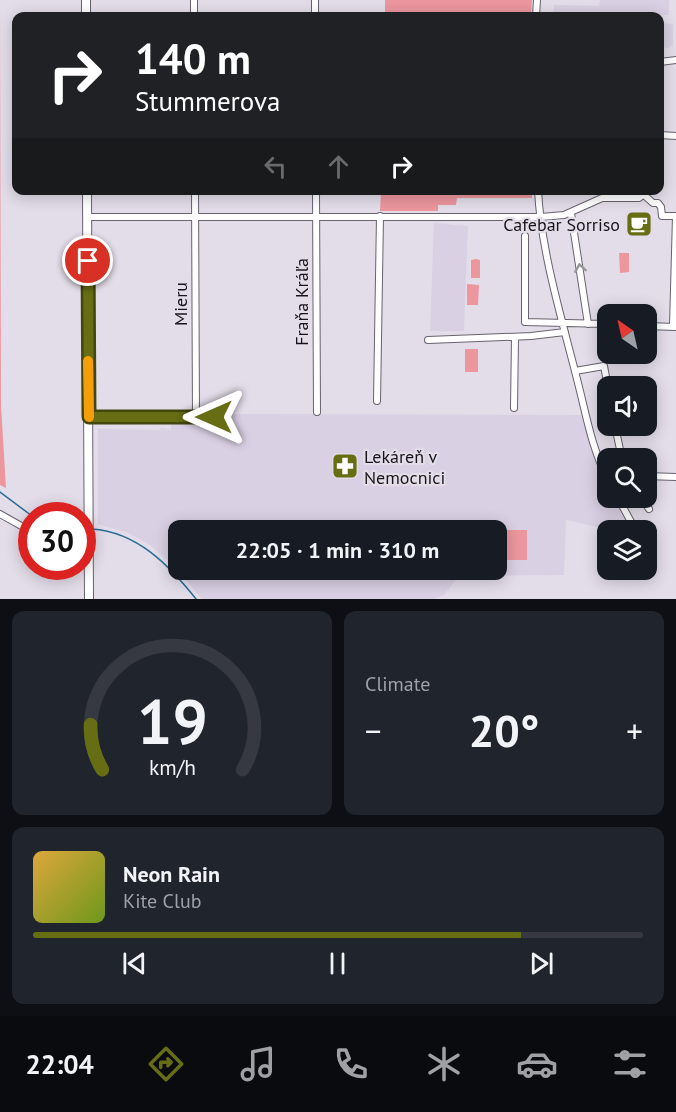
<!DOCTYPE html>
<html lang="en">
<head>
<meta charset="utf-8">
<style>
  body { margin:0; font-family:"PT Sans",sans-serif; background:#20242c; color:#f1f3f6; height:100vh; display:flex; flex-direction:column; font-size:22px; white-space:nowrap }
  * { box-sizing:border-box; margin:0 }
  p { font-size:20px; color:#9ea1a6 }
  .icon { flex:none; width:33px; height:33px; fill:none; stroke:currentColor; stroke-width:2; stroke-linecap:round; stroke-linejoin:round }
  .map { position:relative; height:599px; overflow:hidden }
  .side { display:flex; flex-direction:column; gap:12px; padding:12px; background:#0d0f14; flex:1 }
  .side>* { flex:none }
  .hud { position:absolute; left:12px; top:12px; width:652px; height:183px; border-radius:12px; box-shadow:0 3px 15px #0003; background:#202124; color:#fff; overflow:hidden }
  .needle { width:39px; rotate:326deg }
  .controls { position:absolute; left:597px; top:304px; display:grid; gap:12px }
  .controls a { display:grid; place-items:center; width:60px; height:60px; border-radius:12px; background:#171b24; box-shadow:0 3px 15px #0003; font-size:30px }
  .speed { position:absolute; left:18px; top:502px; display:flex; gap:12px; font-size:30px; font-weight:700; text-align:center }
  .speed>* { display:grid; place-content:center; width:78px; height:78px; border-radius:50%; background:#171b24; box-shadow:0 3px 15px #0003; line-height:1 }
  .speed .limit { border:9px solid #d22; background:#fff; color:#111 }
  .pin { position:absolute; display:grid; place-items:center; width:51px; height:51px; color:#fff; margin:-26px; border:3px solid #fff; border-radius:50%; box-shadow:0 2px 6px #0007 }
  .me { position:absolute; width:66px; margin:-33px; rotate:270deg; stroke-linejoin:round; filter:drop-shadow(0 0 4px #0008) }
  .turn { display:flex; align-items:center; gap:21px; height:126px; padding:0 24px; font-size:27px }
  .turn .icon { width:78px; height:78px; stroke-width:2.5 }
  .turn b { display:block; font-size:42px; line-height:51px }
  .lanes { display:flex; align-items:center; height:57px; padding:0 24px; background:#0003; justify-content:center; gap:30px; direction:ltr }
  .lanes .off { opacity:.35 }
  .big { font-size:45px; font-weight:700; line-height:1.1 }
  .side .tile { flex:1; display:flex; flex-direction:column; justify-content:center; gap:9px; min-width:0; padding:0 21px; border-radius:12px; background:#20242c }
  .side .dial { align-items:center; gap:0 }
  .dial svg { height:156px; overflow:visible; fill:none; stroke:#363941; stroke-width:7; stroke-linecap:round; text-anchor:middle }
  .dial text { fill:#f1f3f6; stroke:none }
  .song { display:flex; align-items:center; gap:18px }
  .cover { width:72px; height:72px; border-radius:9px; background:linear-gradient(135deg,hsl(40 70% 55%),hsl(80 70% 35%)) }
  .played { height:6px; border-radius:3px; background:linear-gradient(90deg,#666d13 80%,#363941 80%) }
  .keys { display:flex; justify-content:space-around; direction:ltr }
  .heat { display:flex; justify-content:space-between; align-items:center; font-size:33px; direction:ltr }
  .side .tiles { flex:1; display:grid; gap:12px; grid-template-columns:1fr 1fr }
  .tile:last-child { grid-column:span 2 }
  .trip { position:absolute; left:168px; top:520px; width:339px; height:60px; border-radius:12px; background:#171b24; box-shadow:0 3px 15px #0003; font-weight:700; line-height:60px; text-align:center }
  .tab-bar { display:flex; height:96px; justify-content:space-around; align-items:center; background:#090b0e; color:#9ea1a6 }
  .tab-bar .icon { width:42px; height:42px }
  .tab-bar .active { color:#666d13 }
  .tab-bar b { font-size:27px; color:#f1f3f6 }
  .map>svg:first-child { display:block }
  .built { fill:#d9d0e3; fill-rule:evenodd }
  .green { fill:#ec969e }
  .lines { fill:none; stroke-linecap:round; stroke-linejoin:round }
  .stream { stroke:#286c96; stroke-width:1.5 }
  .minor-casing { stroke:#68636e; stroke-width:8 }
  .tertiary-casing { stroke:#68636e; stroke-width:10 }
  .minor { stroke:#fff; stroke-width:6 }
  .tertiary { stroke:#fff; stroke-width:8 }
  .oneway { stroke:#979698 }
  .route-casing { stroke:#42470c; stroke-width:15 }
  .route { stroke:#666d13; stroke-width:10 }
  .slow { stroke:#f59e0b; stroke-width:10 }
  .labels { text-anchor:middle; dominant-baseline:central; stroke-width:4.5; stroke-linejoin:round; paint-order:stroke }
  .poi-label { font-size:18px; fill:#171519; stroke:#e3dde9; text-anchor:end }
  .street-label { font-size:18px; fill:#171519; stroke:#e3dde9 }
</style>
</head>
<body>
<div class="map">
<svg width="676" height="599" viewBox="0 0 676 599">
  <rect width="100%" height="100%" fill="#e3dde9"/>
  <path class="built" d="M600,0h69v15l-116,1 1,-11 45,1z
    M660,23l13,1v20l-4,4 -9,-1z
    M434,223l34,3 -4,105h-34z
    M214,414l367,1 13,39 13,32 1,12h6l18,33h-17l-49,-11 -2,55 -100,1 -8,4 -12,15 -10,4h-232l-27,-32 -25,-22 -22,-12 -30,-9v-95l62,1 1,-2 10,2v-7l39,3v-2l4,-1zM178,531h318v39h-318z"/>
  <path class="green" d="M0,0l1,405 5,83 -6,-3z
    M385,0h147l-1,16h-146z
    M381,191l151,-1v8h-75l-1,7h-18v6h-58z
    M619,253h10v19l-9,1z
    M476,259l4,1v18h-9v-18z
    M467,284l12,1 -1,20h-11z
    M465,349h13v23h-13z
    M495,530h32v30h-30z"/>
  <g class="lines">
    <path class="stream" d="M0,492l32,24
      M92,529c45,3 77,36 104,70"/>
    <defs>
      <path id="minor" d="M194,0v16
        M315,0v16
        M536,16l1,-16
        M660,62l16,-2
        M660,135l16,1
        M195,190l1,228
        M316,190l1,222
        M538,190c3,62 25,133 40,193 8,31 14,67 30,96
        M644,195l9,8h5l3,4 1,9h14l-3,110
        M571,213l17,111
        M87,217h454l23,-2 38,-17h37l9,-8
        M525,236v86l83,2
        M646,326l30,1
        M428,340l103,-4 34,-4
        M575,371l29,-5 4,21
        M377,401l3,-185
        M514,408l1,-71
        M89,417h125
        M615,426l7,33
        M646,476l30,1
        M618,498l18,33
        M642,498l7,11
        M0,514l32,18"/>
      <path id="tertiary" d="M86,0v16
        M87,190l2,409"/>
    </defs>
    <use href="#minor" class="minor-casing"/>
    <use href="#tertiary" class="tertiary-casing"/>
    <use href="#minor" class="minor"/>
    <use href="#tertiary" class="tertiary"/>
  </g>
  <defs><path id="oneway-chevron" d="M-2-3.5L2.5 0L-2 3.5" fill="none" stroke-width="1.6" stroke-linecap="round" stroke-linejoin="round" transform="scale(1.5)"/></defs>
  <use class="oneway" href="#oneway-chevron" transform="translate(580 268) rotate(-99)"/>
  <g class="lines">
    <defs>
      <path id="route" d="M88,261l1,156h125"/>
    </defs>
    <use href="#route" class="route-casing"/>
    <use href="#route" class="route"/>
    <path class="slow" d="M88,361l1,56"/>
  </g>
  <defs>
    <symbol id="cafe-square" viewBox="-11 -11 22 22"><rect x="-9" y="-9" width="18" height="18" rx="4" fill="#666d13" stroke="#e3dde9"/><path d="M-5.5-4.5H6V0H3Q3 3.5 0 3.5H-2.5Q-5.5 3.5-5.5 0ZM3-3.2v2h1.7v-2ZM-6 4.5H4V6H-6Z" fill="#fff"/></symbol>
    <symbol id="pharmacy-square" viewBox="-11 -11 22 22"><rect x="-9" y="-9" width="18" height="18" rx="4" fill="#666d13" stroke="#e3dde9"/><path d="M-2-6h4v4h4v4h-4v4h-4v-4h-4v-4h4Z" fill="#fff"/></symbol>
  </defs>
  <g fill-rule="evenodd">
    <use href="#cafe-square" x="624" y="209" width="30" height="30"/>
    <use href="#pharmacy-square" x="330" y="451" width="30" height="30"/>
  </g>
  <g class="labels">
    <g class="poi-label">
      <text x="620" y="224">Cafebar Sorriso</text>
      <text x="364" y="456" text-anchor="start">Lekáreň v<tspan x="364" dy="21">Nemocnici</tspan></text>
    </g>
    <g class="street-label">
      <text transform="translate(301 302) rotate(-90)">Fraňa Kráľa</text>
      <text transform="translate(180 304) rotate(-90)">Mieru</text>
    </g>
  </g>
</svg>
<div class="controls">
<a><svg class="needle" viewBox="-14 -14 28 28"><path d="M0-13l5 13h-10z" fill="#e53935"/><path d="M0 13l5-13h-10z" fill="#9ea1a6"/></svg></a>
<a><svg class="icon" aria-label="sound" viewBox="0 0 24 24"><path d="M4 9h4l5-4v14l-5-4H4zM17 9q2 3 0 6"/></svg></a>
<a><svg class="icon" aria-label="search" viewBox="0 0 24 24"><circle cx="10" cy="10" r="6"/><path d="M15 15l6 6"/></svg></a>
<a><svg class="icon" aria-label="layers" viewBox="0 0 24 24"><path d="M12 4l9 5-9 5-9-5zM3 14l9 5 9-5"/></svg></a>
</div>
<div class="speed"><div class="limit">30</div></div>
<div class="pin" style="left:88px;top:261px;background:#d93025"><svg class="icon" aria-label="arrive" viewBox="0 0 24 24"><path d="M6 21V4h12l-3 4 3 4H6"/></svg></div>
<svg class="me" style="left:214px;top:417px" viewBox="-20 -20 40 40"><path d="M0-17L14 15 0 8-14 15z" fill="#666d13" stroke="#fff" stroke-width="4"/></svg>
<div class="trip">22:05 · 1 min · 310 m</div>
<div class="hud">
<div class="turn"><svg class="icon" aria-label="right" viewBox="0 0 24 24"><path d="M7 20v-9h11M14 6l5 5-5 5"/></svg><div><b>140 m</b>Stummerova</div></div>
<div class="lanes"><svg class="icon off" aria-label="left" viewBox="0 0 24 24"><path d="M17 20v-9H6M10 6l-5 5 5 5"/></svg><svg class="icon off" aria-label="ahead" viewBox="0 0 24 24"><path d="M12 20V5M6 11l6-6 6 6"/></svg><svg class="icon" aria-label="right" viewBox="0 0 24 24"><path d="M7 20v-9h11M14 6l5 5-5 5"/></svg></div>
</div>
</div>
<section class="side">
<div class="tiles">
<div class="tile dial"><svg viewBox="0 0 100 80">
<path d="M14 69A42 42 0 1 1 86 69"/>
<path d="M14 69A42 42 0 0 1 8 46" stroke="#666d13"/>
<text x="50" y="56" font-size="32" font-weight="700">19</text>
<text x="50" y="72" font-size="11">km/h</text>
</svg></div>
<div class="tile"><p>Climate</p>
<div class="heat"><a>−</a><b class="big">20°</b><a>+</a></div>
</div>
<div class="tile">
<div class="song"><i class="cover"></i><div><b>Neon Rain</b><p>Kite Club</p></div></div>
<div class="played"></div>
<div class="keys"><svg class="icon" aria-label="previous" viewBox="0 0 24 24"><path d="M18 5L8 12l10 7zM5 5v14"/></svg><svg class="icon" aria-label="pause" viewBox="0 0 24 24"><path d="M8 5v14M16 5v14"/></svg><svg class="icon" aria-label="next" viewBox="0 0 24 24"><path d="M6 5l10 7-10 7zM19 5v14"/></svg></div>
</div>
</div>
</section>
<nav class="tab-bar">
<b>22:04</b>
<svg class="icon active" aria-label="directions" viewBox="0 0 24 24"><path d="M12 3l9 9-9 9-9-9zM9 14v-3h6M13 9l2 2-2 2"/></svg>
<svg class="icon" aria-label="music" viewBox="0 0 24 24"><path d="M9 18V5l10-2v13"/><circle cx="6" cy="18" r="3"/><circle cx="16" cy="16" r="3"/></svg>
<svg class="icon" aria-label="phone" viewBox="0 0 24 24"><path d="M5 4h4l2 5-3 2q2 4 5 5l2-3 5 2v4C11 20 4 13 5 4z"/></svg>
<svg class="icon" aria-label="climate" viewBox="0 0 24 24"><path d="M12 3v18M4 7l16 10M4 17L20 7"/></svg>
<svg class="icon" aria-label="car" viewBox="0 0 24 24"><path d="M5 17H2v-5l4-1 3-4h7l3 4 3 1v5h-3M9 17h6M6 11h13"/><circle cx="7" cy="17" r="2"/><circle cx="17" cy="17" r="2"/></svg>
<svg class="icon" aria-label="filters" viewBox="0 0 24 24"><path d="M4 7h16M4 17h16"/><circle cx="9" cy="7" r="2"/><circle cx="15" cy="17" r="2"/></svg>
</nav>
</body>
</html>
